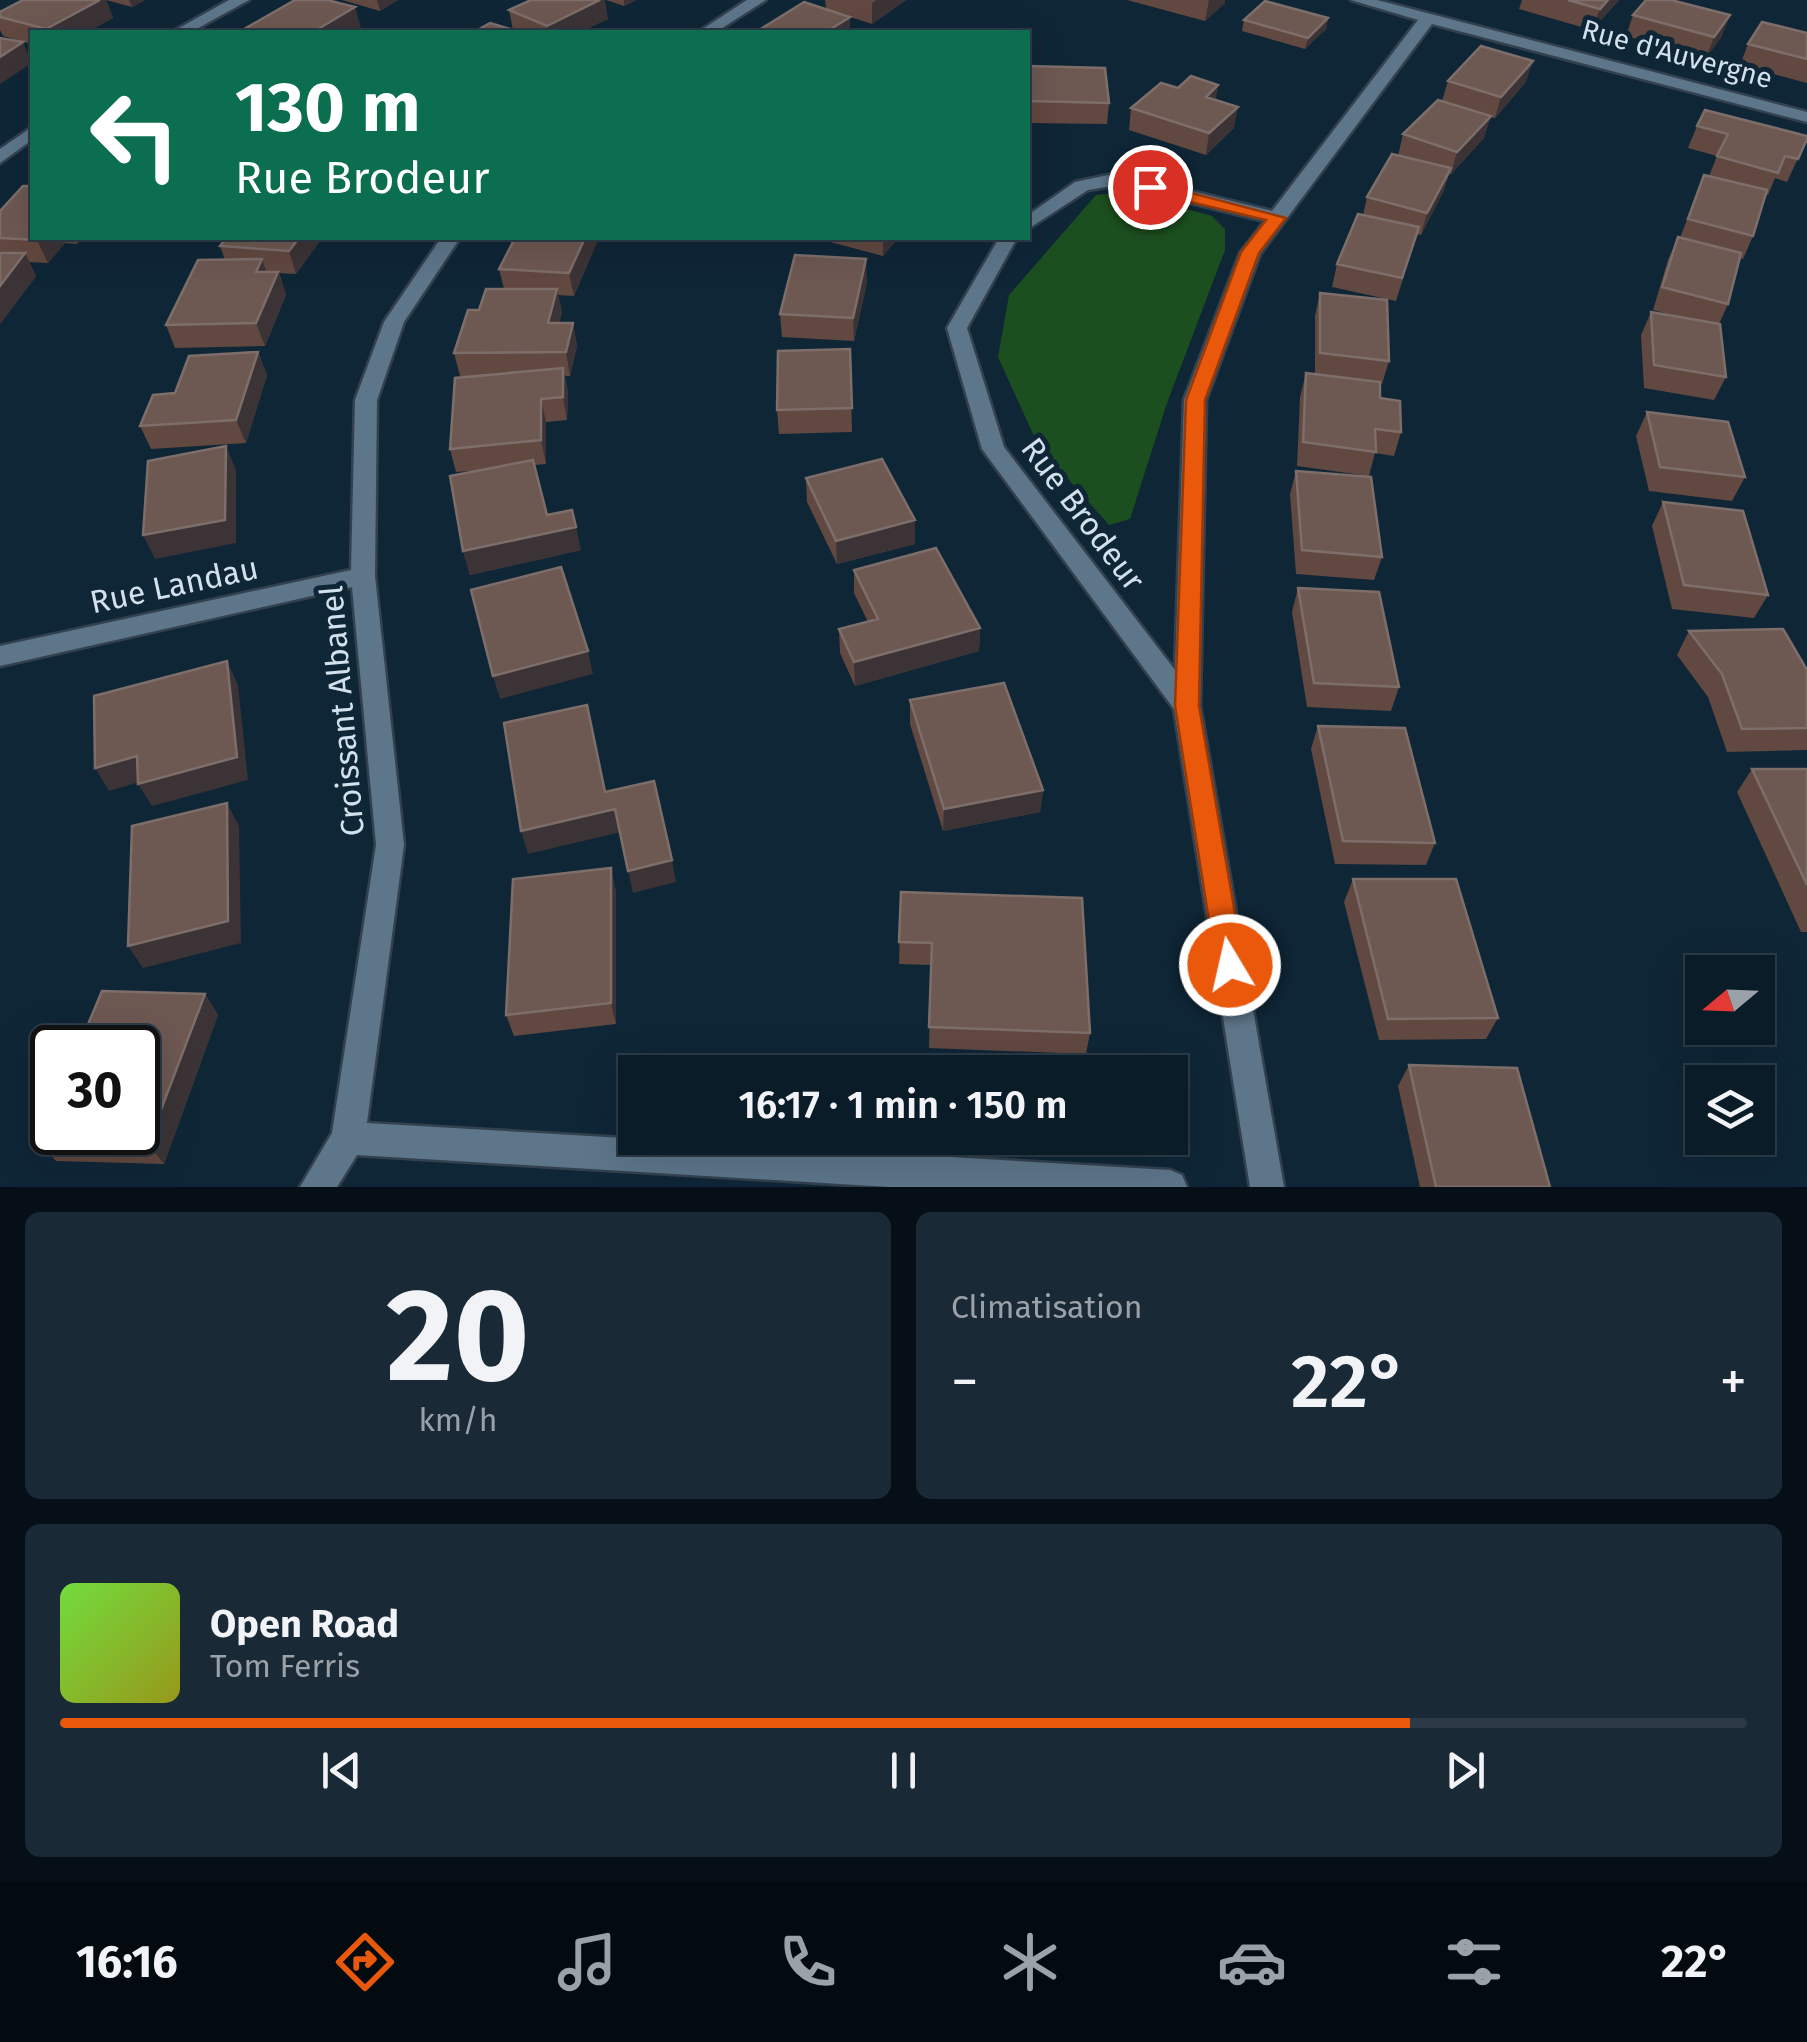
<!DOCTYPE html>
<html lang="fr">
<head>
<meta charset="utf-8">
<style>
  body { margin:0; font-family:"Fira Sans",sans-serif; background:#192935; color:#f1f3f6; height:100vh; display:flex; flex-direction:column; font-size:38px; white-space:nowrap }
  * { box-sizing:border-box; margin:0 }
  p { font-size:32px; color:#9aa1a8 }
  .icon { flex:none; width:55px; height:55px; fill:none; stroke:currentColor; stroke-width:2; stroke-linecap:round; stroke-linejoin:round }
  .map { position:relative; height:1187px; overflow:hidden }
  .sheet { display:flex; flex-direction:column; gap:25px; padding:25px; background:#060f17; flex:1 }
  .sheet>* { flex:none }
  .top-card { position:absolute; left:30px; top:30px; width:1000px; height:210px; border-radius:0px; box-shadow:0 10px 40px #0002,0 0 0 2px #2b3a46; background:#0b6e4f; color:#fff; overflow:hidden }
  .needle { width:65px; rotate:251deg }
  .controls { position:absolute; left:1685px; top:955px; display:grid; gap:20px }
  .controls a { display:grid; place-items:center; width:90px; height:90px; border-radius:0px; background:#0b1c29; box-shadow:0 10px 40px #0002,0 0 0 2px #2b3a46; font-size:50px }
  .speed { position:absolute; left:30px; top:1025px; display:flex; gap:20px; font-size:50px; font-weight:700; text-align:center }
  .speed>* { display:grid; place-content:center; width:130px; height:130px; border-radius:50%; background:#0b1c29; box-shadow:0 10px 40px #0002,0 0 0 2px #2b3a46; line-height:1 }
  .speed .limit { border:5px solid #111; border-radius:15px; background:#fff; color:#111 }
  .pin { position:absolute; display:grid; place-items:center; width:85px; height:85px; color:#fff; margin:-42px; border:5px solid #fff; border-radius:50%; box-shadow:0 2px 10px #0007 }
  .me { position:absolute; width:110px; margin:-55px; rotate:351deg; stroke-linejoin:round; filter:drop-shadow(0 0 8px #0008) }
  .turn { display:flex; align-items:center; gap:35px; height:210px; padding:0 40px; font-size:45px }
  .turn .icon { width:130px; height:130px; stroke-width:2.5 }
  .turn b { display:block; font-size:70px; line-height:85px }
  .big { font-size:75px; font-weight:600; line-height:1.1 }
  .sheet .widget { flex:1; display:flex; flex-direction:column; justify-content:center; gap:15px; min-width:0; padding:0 35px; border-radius:15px; background:#192935 }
  .sheet .dial { align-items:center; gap:0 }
  .dial b { font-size:130px; line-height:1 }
  .song { display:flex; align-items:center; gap:30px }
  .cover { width:120px; height:120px; border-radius:15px; background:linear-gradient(135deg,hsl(100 70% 55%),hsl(60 70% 35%)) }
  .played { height:10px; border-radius:5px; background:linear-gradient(90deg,#ea580c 80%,#2b3a46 80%) }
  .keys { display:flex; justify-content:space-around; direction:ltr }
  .heat { display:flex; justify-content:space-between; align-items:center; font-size:55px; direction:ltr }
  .sheet .tiles { flex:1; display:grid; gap:25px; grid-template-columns:1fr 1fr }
  .widget:last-child { grid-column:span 2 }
  .trip { position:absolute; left:618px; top:1055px; width:570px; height:100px; border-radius:0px; background:#0b1c29; box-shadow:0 10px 40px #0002,0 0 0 2px #2b3a46; font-weight:600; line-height:100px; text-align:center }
  .tabs { display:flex; height:160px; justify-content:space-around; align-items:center; background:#040b10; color:#9aa1a8 }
  .tabs .icon { width:70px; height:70px }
  .tabs .active { color:#ea580c }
  .tabs b { font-size:45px; color:#f1f3f6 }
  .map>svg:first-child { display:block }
  .green { fill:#1c4f1f }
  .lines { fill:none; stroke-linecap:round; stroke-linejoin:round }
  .street-casing { stroke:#33414f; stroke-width:5 }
  .street { fill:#5d768a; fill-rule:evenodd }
  .wall { fill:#614840 }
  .shaded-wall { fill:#3b3335 }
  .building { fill:#6d5852; stroke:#7d6e6a; stroke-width:2.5 }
  .route { fill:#ea580c; stroke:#983908; stroke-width:2.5 }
  .labels { text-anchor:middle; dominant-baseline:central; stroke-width:10; stroke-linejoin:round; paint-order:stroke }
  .far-street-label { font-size:28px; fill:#d3e1ec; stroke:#0f2637 }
  .street-label { font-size:32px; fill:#d3e1ec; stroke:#0f2637 }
</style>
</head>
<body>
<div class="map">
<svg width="1807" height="1187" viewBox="0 0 1807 1187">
  <rect width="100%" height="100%" fill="#0f2637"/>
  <path class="green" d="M1126,192l86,24 13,13v21l-58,153 -37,116 -21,6 -71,-80 -40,-88 11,-62 87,-100z"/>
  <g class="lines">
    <defs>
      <path id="street" d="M229,0h20l-58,32h-19z
        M747,0h19l-50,32h-18z
        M1351,0h26l430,112v10l-375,-98 -172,230 -54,146 -6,306 84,481h-34l-76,-478 -192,-260 -35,-121 52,-90h18l-50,90 37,119 171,223 9,-270 56,-147 25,-32 -147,-36 -30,5 -60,39v-14l47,-33 43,-9 154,38 146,-191z
        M32,127v13l-32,23v-14z
        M441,238h19l-56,84 -27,78 -2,176 29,269 -37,278 803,47 12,5 5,12h-298l-532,-32 -20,32h-37l32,-54 44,-288 -24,-258 -352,79v-20l351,-76 4,-170 29,-78z"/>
    </defs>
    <use href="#street" class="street-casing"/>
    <use href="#street" class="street"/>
  </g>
  <path class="wall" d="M23,0h122l-13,7 -26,-7 7,18 -26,14h-55v12l-29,-8 -3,-6v-18z
    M342,0h56l-18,11z
    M606,0h30l-12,6z
    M825,0h81l-34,24 -22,-7v15h-94l70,-23z
    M1127,0h98v3l-20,18z
    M1522,0h97l-27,30 -73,-21z
    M509,10l99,9 -28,13h-106l39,-2z
    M1633,15l89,21 -16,22 -80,-22z
    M1328,18l-2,11 -21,20 -63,-18 2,-11z
    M1807,33v50l-67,-18 8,-21z
    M1028,66l81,37 -2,21 -79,-1z
    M1448,81l78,1 -31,36 -5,-1 -6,21 -33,36h-2l-5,16 -23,45 -4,-1 -21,67 -64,-14 5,-23 26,-49 4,-18 31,-41 5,-22 39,-33z
    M1216,100l18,28 -28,27 -77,-25 2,-22z
    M1697,126l110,13 -20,43 -12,-4 -7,17 -3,-1 -12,42 -10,23 -3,-1 -12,46 -9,20 7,53 -12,23 -70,-12 -3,-53 10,-23 32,6 -30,-8 15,-50 10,-23 2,1 24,-63 5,1 8,-20 -29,-8z
    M0,211l32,27h50l-5,6 -12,-1 -17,20 -19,-1 7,14 -36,48z
    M226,238h96l-26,36 -17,-1 7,22 -21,51 -90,2 -9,-23 59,-65 -5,-14z
    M515,238h81l1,4 -23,54 -16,-1 4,17 -3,11h14l4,23 -7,30h-5l3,16 -1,28 -21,2v42l-12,1 13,50 34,35 -111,25 -7,-24 19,-81 -26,2 -6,-23 27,-73h-17l-6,-23 25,-43 25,-21 -5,-20z
    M815,238h83l-15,18z
    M867,282l-13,59 -72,-4 -2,-23z
    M1320,293l69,68 -7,23h-2v14l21,34 -7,24 -19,-3 -6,23 -72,-10 3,-69 6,-24 9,1v-58z
    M850,349l2,83 -73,2 -2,-24z
    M258,352l9,23 -21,68 -95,6 -11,-23 35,-33z
    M1647,412l98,65 -13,24 -83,-10 -13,-55z
    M1296,471l86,86 -8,23 -78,-6 -6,-80z
    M806,478l109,66 -78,20 -30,-62z
    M1663,502l105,93 -14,23 -82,-9 -20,-83z
    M854,570l126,58 -1,23 -124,35 -15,-33 -1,-24 29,-7 -14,-29z
    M1298,588l101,99 -8,24 -84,-4 -15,-95z
    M1689,631l118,39v80l-80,2 -19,-55 -31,-42z
    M910,700l133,90 -3,22 -97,19 -33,-107z
    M1318,726l117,117 -9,22 -91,-1 -24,-115z
    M1752,769h55v163h-6l-64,-140z
    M1353,879l145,139 -12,21 -107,1 -35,-138z
    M616,891v133l-102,12 -8,-21z
    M901,892l189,141 -4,21 -157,-6 2,-83 -32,-1z
    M205,994l13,21 -54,149 -108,-3 -18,-20z
    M1409,1065l141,122h-130l-22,-101z"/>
  <path class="shaded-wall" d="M100,0h6l7,18 -26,14h-39l-2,-3z
    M129,0h16l-13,7z
    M377,0h21l-18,11z
    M600,0h5l3,19 -28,13h-32l-1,-6z
    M624,0h12l-12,6z
    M876,0h30l-34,24v-21z
    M1209,0h16v3l-20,18z
    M1608,0h11l-27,30 8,-21z
    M355,7l6,21 -7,4h-41z
    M1730,15l-8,21 -16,22 8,-21z
    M850,17v15h-24z
    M1328,18l-2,11 -21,20 3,-11z
    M23,42l9,21 -32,21v-27z
    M1533,61l-7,21 -31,36 6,-21z
    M1218,85l-3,21 -9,-9z
    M1238,107l-4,21 -28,27 3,-22z
    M1491,116l-7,22 -33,36 6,-22z
    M1451,168l-7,22 -23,45 6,-22z
    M40,238h22l3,5 -17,20 -11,-23z
    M299,238h23l-26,36 -7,-23z
    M585,238h11l1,4 -23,54 -5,-23z
    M883,238h15l-15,18z
    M25,253l11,23 -36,48v-38z
    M262,259l8,23 -14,-10z
    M866,259l1,23 -13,59 -1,-23z
    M278,272l8,23 -21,51 -9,-23z
    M557,289l5,23 -9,34 -5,-23z
    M573,323l4,23 -7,30 -4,-24z
    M258,352l9,23 -21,68 -10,-23z
    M563,368l5,24 -1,28 -4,-23z
    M541,399l5,23v42l-5,-24z
    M226,446l10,24v73l-81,16 -12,-24z
    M915,520v24l-78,20 -1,-23z
    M576,527l5,23 -111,25 -7,-24z
    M980,628l-1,23 -124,35 -1,-24z
    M588,651l5,23 -93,25 -7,-23z
    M227,661l11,24 10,95 -96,26 -14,-22z
    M137,756l13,23 -41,12 -14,-23z
    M1043,790l-3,22 -97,19 1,-22z
    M227,803l12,23 2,117 -98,25 -15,-22z
    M615,809l6,23 -93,22 -7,-23z
    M672,860l4,22 -43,11 -5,-22z
    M611,868l5,23v133l-5,-21z
    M205,994l13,21 -54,149 -16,-20z"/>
  <path class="building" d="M23,0h77l-54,29 -46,-12v-5z
    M295,0h32l28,7 -42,25h-50l-17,-4z
    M531,0h69l-53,26 -38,-16z
    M1568,0h40l-8,9z
    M1646,0h25l59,15 -16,22 -81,-22z
    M1265,1l63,17 -20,20 -64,-18z
    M804,2l46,15 -24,15h-70z
    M1762,22l45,11v26l-59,-15z
    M490,23l30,9h-46z
    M0,38l23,4 -23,15z
    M1481,46l52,15 -32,36 -53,-16z
    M1028,66l77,2 4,35 -81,-2z
    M1191,76l27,9 -12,12 32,10 -29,26 -78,-25 30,-25 17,5z
    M1438,100l53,16 -34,36 -54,-18z
    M1705,110l102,26v3l-9,20 -13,-3 -7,17 -61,-17 11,-22 -31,-8z
    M1392,154l59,14 -24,45 -60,-16z
    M1704,175l63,15 -14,46 -65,-17z
    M23,186h9v52h8l-3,2 -37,-2v-27z
    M1358,214l61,13 -17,51 -65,-14z
    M1678,237l63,16 -13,51 -66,-17z
    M226,238h73l-10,13 -69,-5z
    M515,238h70l-16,35 -70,-4z
    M0,253h25l-25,33z
    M795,255l71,4 -13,59 -73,-4z
    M262,259l-6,13h22l-22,51 -90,2 32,-65z
    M486,289h71l-9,34h25l-7,29 -112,1 14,-43h11z
    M1320,293l67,7 2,61 -69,-8z
    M1651,312l69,12 6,53 -72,-12z
    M850,349l2,59 -75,2 1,-59z
    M258,352l-22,68 -96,6 13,-31 22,-2 14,-37z
    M563,368v29l-22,2v41l-91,9 5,-71z
    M1306,373l74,9v16l20,3 1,31 -26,-3 1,23 -73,-10z
    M1647,412l81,10 17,55 -85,-10z
    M226,446l-1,74 -82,15 5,-74z
    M882,459l33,61 -79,21 -30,-63z
    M533,460l14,55 25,-5 4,17 -113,24 -13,-75z
    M1296,471l75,6 11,80 -80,-7z
    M1663,502l80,9 25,84 -84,-10z
    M936,548l44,80 -126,34 -15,-33 39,-10 -24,-49z
    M561,567l27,84 -95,25 -22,-86z
    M1298,588l81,4 20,95 -85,-4z
    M1783,629l24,41v58l-65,1 -20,-55 -33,-43z
    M227,661l10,96 -99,27 -1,-28 -42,12 -1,-72z
    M1004,683l39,107 -99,19 -34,-109z
    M587,705l18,87 49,-11 18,79 -44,11 -13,-62 -94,22 -17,-108z
    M1318,726l87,2 30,115 -92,-2z
    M1752,769h55v116z
    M227,803l1,118 -100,25 4,-120z
    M611,868v135l-105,12 7,-136z
    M1353,879h103l42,139 -110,1z
    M901,892l181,6 8,135 -161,-6 3,-84 -33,-1z
    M102,991l103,3 -57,150 -110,-3 14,-34v25h86v-84h-60z
    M1409,1065l108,3 33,119h-114z"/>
  <path class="route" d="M1150,182l136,36 -27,35 -54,147 -6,306 45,259 -4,9 -10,4 -10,-4 -4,-9 -41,-259 11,-306 55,-148 25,-32 -122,-29 -2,-4z"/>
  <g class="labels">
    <g class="far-street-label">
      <text transform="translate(1677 54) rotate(15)">Rue d'Auvergne</text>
    </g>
    <g class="street-label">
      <text transform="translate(1083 514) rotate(53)">Rue Brodeur</text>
      <text transform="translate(174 585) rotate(-12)">Rue Landau</text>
      <text transform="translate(342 711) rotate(-95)">Croissant Albanel</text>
    </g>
  </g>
</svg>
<div class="controls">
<a><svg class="needle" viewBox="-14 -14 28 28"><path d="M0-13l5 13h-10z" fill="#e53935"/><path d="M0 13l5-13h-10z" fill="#9aa1a8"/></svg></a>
<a><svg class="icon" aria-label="layers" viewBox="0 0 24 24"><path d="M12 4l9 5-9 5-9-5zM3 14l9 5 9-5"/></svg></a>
</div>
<div class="speed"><div class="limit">30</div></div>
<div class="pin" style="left:1150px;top:187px;background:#d93025"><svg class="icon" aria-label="arrive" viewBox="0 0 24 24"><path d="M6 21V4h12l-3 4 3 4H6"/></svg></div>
<svg class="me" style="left:1230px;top:965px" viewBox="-20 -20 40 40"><circle r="17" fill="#ea580c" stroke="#fff" stroke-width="3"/><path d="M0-11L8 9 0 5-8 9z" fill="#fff"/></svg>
<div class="trip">16:17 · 1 min · 150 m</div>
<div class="top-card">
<div class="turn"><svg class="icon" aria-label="left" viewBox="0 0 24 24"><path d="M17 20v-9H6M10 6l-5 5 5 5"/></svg><div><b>130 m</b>Rue Brodeur</div></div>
</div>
</div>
<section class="sheet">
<div class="tiles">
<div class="widget dial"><b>20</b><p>km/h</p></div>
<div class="widget"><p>Climatisation</p>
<div class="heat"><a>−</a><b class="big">22°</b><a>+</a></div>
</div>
<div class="widget">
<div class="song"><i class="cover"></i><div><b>Open Road</b><p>Tom Ferris</p></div></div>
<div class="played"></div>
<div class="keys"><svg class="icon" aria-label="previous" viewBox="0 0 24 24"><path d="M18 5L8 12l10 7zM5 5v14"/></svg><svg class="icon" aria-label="pause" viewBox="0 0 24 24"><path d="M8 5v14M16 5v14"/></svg><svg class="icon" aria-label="next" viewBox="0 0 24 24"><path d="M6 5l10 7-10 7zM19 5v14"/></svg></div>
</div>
</div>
</section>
<nav class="tabs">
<b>16:16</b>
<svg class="icon active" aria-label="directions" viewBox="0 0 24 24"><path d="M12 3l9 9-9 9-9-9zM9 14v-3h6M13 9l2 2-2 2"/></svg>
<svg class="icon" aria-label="music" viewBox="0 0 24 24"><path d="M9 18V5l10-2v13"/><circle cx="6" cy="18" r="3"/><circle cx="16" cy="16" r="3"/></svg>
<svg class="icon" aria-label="phone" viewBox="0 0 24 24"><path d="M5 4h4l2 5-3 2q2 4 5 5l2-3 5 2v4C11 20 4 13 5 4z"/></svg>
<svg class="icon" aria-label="climate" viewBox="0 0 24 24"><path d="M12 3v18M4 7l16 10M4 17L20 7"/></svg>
<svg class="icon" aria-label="car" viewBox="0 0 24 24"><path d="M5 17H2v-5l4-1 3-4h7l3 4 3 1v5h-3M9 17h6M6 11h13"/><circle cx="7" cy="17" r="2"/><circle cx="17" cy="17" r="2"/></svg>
<svg class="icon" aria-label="filters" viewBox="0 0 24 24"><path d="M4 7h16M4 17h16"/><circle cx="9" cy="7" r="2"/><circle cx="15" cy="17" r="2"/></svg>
<b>22°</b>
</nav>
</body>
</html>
